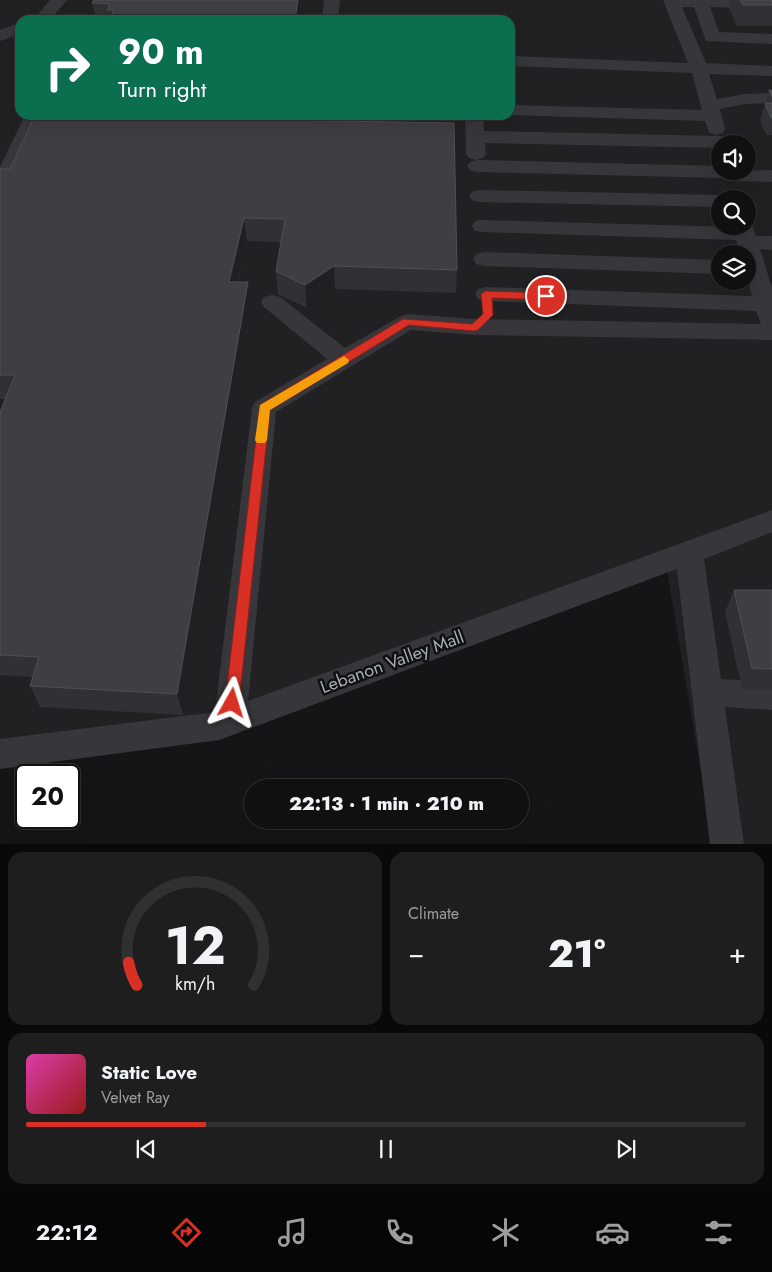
<!DOCTYPE html>
<html lang="en">
<head>
<meta charset="utf-8">
<style>
  body { margin:0; font-family:Jost,sans-serif; background:#1e1e1f; color:#f1f3f6; height:100vh; display:flex; flex-direction:column; font-size:19px; white-space:nowrap }
  * { box-sizing:border-box; margin:0 }
  p { font-size:16px; color:#9c9d9f }
  .icon { flex:none; width:28px; height:28px; fill:none; stroke:currentColor; stroke-width:2; stroke-linecap:round; stroke-linejoin:round }
  .map { position:relative; height:844px; overflow:hidden }
  .side { display:flex; flex-direction:column; gap:8px; padding:8px; background:#090909; flex:1 }
  .side>* { flex:none }
  .banner { position:absolute; left:15px; top:15px; width:500px; height:105px; border-radius:15px; box-shadow:0 5px 20px #0002,0 0 0 1px #303031; background:#0b6e4f; color:#fff; overflow:hidden }
  .fabs { position:absolute; left:711px; top:135px; display:grid; gap:10px }
  .fabs a { display:grid; place-items:center; width:45px; height:45px; border-radius:50%; background:#101011; box-shadow:0 5px 20px #0002,0 0 0 1px #303031; font-size:25px }
  .speed { position:absolute; left:15px; top:764px; display:flex; gap:10px; font-size:25px; font-weight:700; text-align:center }
  .speed>* { display:grid; place-content:center; width:65px; height:65px; border-radius:50%; background:#101011; box-shadow:0 5px 20px #0002,0 0 0 1px #303031; line-height:1 }
  .speed .limit { border:2px solid #111; border-radius:8px; background:#fff; color:#111 }
  .pin { position:absolute; display:grid; place-items:center; width:42px; height:42px; color:#fff; margin:-21px; border:2px solid #fff; border-radius:50%; box-shadow:0 1px 5px #0007 }
  .me { position:absolute; width:55px; margin:-28px; rotate:6deg; stroke-linejoin:round; filter:drop-shadow(0 0 4px #0008) }
  .turn { display:flex; align-items:center; gap:18px; height:105px; padding:0 20px; font-size:22px }
  .turn .icon { width:65px; height:65px; stroke-width:2.5 }
  .turn b { display:block; font-size:35px; line-height:42px }
  .big { font-size:38px; font-weight:800; line-height:1.1 }
  .side .tile { flex:1; display:flex; flex-direction:column; justify-content:center; gap:8px; min-width:0; padding:0 18px; border-radius:15px; background:#1e1e1f }
  .side .dial { align-items:center; gap:0 }
  .dial svg { height:130px; overflow:visible; fill:none; stroke:#303031; stroke-width:7; stroke-linecap:round; text-anchor:middle }
  .dial text { fill:#f1f3f6; stroke:none }
  .song { display:flex; align-items:center; gap:15px }
  .cover { width:60px; height:60px; border-radius:8px; background:linear-gradient(135deg,hsl(320 70% 55%),hsl(0 70% 35%)) }
  .played { height:5px; border-radius:2px; background:linear-gradient(90deg,#d93025 25%,#303031 25%) }
  .keys { display:flex; justify-content:space-around; direction:ltr }
  .heat { display:flex; justify-content:space-between; align-items:center; font-size:28px; direction:ltr }
  .side .tiles { flex:1; display:grid; gap:8px; grid-template-columns:1fr 1fr }
  .tile:last-child { grid-column:span 2 }
  .trip { position:absolute; left:244px; top:779px; width:285px; height:50px; border-radius:25px; background:#101011; box-shadow:0 5px 20px #0002,0 0 0 1px #303031; font-weight:800; line-height:50px; text-align:center }
  .tab-bar { display:flex; height:80px; justify-content:space-around; align-items:center; background:#060607; color:#9c9d9f }
  .tab-bar .icon { width:35px; height:35px }
  .tab-bar .on { color:#d93025 }
  .tab-bar b { font-size:22px; color:#f1f3f6 }
  .map>svg:first-child { display:block }
  .built { fill:#212124; fill-rule:evenodd }
  .lines { fill:none; stroke-linecap:round; stroke-linejoin:round }
  .minor { fill:#37373b; fill-rule:evenodd }
  .wall { fill:#313135 }
  .shaded-wall { fill:#202023 }
  .building { fill:#3e3e43; stroke:#4e5055 }
  .route { fill:#d93025; stroke:#8d1f18 }
  .slow { fill:#f59e0b }
  .labels { text-anchor:middle; dominant-baseline:central; stroke-width:5; stroke-linejoin:round; paint-order:stroke }
  .street-label { font-size:18px; fill:#a8acb6; stroke:#101012 }
</style>
</head>
<body>
<div class="map">
<svg width="772" height="845" viewBox="0 0 772 845">
  <rect width="100%" height="100%" fill="#151517"/>
  <path class="built" d="M0,0h772v844h-59l-46,-274 -448,170 -219,25zM20,20h490v95h-490zM720,144h28v27h-28zM720,199h28v27h-28zM720,254h28v27h-28z"/>
  <g class="lines">
    <path class="minor" d="M50,0h17l-17,20h-17z
      M324,0h16l-2,20h-16z
      M663,0h109v9l-62,-2 9,25 53,2v10l-66,-3 -12,-34h-12l24,56 66,3v10l-63,-2 8,25 28,-5 27,-1v10l-27,1 -25,5 5,20 -2,4 -7,2 -7,-2 -4,-12 -201,-6h6v-10l192,5 -10,-37 -182,-7v-10l178,7z
      M20,23v11l-20,7v-11z
      M25,115h18l-25,59 -3,4 -15,1v-12z
      M306,115h18l8,8 25,2 2,4 -2,4c-18,4 -45,2 -51,-18z
      M465,115h18l1,16 236,5 7,2 3,4 -2,2h-8v4l-235,-5 1,11 -3,4 -7,2 -7,-2 -3,-4z
      M477,160l243,6v5l52,-1v12l-43,-1 -8,-3 -244,-6 -7,-2 -3,-4 3,-4z
      M479,190l241,5 9,4h-9v8l-241,-5 -7,-2 -3,-4 3,-4z
      M482,220l251,7 15,-1v-5h2l6,15h16v14l-12,-1 12,39v52l-298,-5 -63,-5 -135,82 -28,289 524,-191v22l-68,27 17,120 51,3v28l-47,-3 19,138h-34l-33,-276 -458,171 -219,29v-30l215,-27 37,-304 3,-6 72,-43 -63,-52 -3,-5 3,-5 8,-2 8,2 65,51 54,-31 8,-3 67,5 287,5 -5,-13 -270,-10 -8,-2 -3,-5 3,-5 8,-2 266,9 -4,-16v-26h-8l-4,-14 -254,-8 -7,-1 -3,-5 3,-5z
      M484,252l236,8v14l-236,-8 -8,-2 -3,-5 3,-5z"/>
  </g>
  <path class="wall" d="M94,0l206,20h-204l-4,-17z
    M731,0h41v26h-35l-8,-18z
    M769,90h3v45h-6l-6,-15z
    M35,115h248l-1,5 175,150 -1,23 -121,-4 -28,19 -29,-14 -2,-23 5,-29 -34,-1 -9,41h10l3,23 -68,410 -143,-8 -10,-21 3,-9 -33,-2v-263l5,-13h-5v-230h10z
    M734,590h38v100l-30,-1 -17,-77z"/>
  <path class="shaded-wall" d="M298,0h5l-3,20h-5z
    M277,115h6l-5,27 -2,-22z
    M244,218l3,23 -15,64 -3,-23z
    M334,266l1,23 -28,19 -2,-23z
    M248,282l3,23 -68,410 -6,-21z"/>
  <path class="building" d="M94,0h204l-3,20h-185l4,-10h-7l3,-6 -18,-1z
    M740,0h32v5h-29z
    M769,90h3v7z
    M765,103h7v15h-1z
    M35,115h242l-1,5 178,3 3,147 -123,-4 -29,19 -29,-14 9,-52 -41,-1 -15,64h19l-71,412 -147,-8 9,-29 -39,-2v-243l15,-37h-15v-206h10z
    M734,590h38v79l-20,-1z"/>
  <path class="route" d="M486,291l60,2 5,3 -5,4 -54,-2 1,17 -15,15 -4,1 -65,-6 -139,85 -31,293 -2,4 -5,2 -5,-2 -2,-4 35,-298 143,-86 69,5 11,-10 -2,-20z"/>
  <path class="slow" d="M344,356l5,4 -1,3 -78,47 -3,30 -2,3h-8l-2,-3 5,-35z"/>
  <g class="labels">
    <g class="street-label">
      <text transform="translate(392 662) rotate(-20)">Lebanon Valley Mall</text>
    </g>
  </g>
</svg>
<div class="fabs">
<a><svg class="icon" aria-label="sound" viewBox="0 0 24 24"><path d="M4 9h4l5-4v14l-5-4H4zM17 9q2 3 0 6"/></svg></a>
<a><svg class="icon" aria-label="search" viewBox="0 0 24 24"><circle cx="10" cy="10" r="6"/><path d="M15 15l6 6"/></svg></a>
<a><svg class="icon" aria-label="layers" viewBox="0 0 24 24"><path d="M12 4l9 5-9 5-9-5zM3 14l9 5 9-5"/></svg></a>
</div>
<div class="speed"><div class="limit">20</div></div>
<div class="pin" style="left:546px;top:296px;background:#d93025"><svg class="icon" aria-label="arrive" viewBox="0 0 24 24"><path d="M6 21V4h12l-3 4 3 4H6"/></svg></div>
<svg class="me" style="left:232px;top:703px" viewBox="-20 -20 40 40"><path d="M0-17L14 15 0 8-14 15z" fill="#d93025" stroke="#fff" stroke-width="4"/></svg>
<div class="trip">22:13 · 1 min · 210 m</div>
<div class="banner">
<div class="turn"><svg class="icon" aria-label="right" viewBox="0 0 24 24"><path d="M7 20v-9h11M14 6l5 5-5 5"/></svg><div><b>90 m</b>Turn right</div></div>
</div>
</div>
<section class="side">
<div class="tiles">
<div class="tile dial"><svg viewBox="0 0 100 80">
<path d="M14 69A42 42 0 1 1 86 69"/>
<path d="M14 69A42 42 0 0 1 9 55" stroke="#d93025"/>
<text x="50" y="56" font-size="32" font-weight="700">12</text>
<text x="50" y="72" font-size="11">km/h</text>
</svg></div>
<div class="tile"><p>Climate</p>
<div class="heat"><a>−</a><b class="big">21°</b><a>+</a></div>
</div>
<div class="tile">
<div class="song"><i class="cover"></i><div><b>Static Love</b><p>Velvet Ray</p></div></div>
<div class="played"></div>
<div class="keys"><svg class="icon" aria-label="previous" viewBox="0 0 24 24"><path d="M18 5L8 12l10 7zM5 5v14"/></svg><svg class="icon" aria-label="pause" viewBox="0 0 24 24"><path d="M8 5v14M16 5v14"/></svg><svg class="icon" aria-label="next" viewBox="0 0 24 24"><path d="M6 5l10 7-10 7zM19 5v14"/></svg></div>
</div>
</div>
</section>
<nav class="tab-bar">
<b>22:12</b>
<svg class="icon on" aria-label="directions" viewBox="0 0 24 24"><path d="M12 3l9 9-9 9-9-9zM9 14v-3h6M13 9l2 2-2 2"/></svg>
<svg class="icon" aria-label="music" viewBox="0 0 24 24"><path d="M9 18V5l10-2v13"/><circle cx="6" cy="18" r="3"/><circle cx="16" cy="16" r="3"/></svg>
<svg class="icon" aria-label="phone" viewBox="0 0 24 24"><path d="M5 4h4l2 5-3 2q2 4 5 5l2-3 5 2v4C11 20 4 13 5 4z"/></svg>
<svg class="icon" aria-label="climate" viewBox="0 0 24 24"><path d="M12 3v18M4 7l16 10M4 17L20 7"/></svg>
<svg class="icon" aria-label="car" viewBox="0 0 24 24"><path d="M5 17H2v-5l4-1 3-4h7l3 4 3 1v5h-3M9 17h6M6 11h13"/><circle cx="7" cy="17" r="2"/><circle cx="17" cy="17" r="2"/></svg>
<svg class="icon" aria-label="filters" viewBox="0 0 24 24"><path d="M4 7h16M4 17h16"/><circle cx="9" cy="7" r="2"/><circle cx="15" cy="17" r="2"/></svg>
</nav>
</body>
</html>
